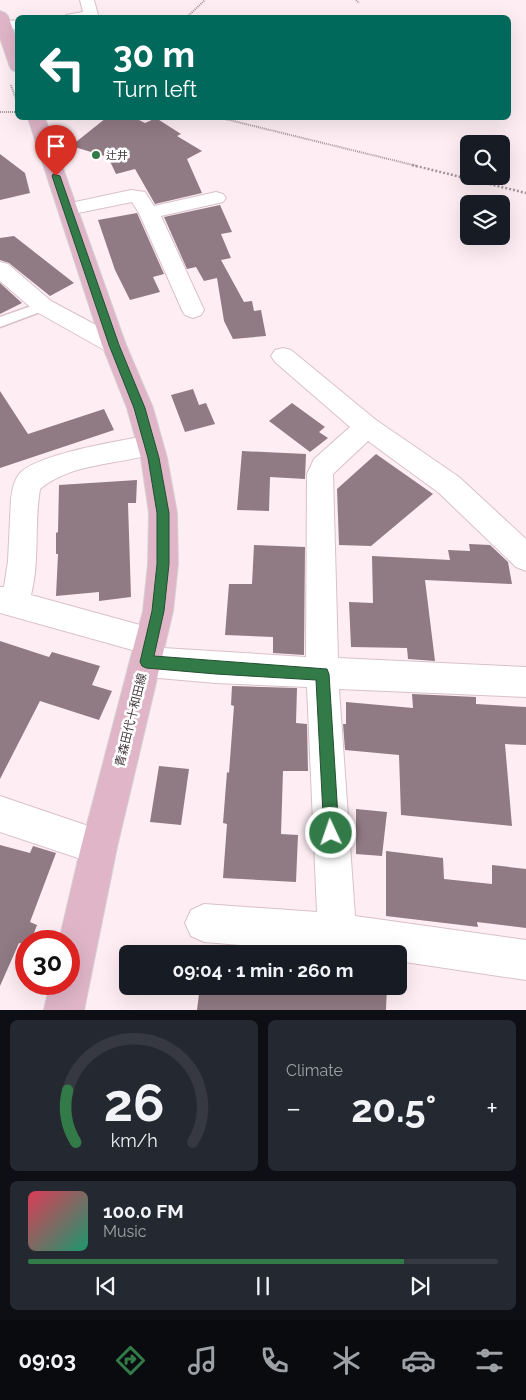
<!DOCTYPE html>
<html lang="en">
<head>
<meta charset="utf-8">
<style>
  body { margin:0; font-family:Raleway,"Noto Sans JP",sans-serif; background:#242831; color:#f1f3f6; height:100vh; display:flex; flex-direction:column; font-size:19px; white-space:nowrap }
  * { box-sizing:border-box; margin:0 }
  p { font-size:16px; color:#9ea1a6 }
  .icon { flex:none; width:28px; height:28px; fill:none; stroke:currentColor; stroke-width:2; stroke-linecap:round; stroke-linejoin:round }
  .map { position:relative; height:1010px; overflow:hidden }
  .panel { display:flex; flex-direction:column; gap:10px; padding:10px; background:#0d0f14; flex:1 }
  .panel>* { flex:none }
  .hud { position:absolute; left:15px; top:15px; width:496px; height:105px; border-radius:8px; box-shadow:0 5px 20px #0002; background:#00695c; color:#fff; overflow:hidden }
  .tools { position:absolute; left:460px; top:135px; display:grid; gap:10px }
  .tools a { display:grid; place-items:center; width:50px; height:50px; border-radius:8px; background:#171b24; box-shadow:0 5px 20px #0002; font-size:25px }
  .speed { position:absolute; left:15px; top:930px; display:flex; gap:10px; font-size:25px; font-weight:700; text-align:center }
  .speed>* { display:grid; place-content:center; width:65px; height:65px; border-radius:50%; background:#171b24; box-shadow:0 5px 20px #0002; line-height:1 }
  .speed .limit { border:8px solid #d22; background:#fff; color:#111 }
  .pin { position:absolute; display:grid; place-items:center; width:42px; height:42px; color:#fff; margin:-51px -21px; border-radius:50% 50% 50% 0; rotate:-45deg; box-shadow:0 0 5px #0007 }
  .pin .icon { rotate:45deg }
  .me { position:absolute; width:55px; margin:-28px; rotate:357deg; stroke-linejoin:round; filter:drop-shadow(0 0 4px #0008) }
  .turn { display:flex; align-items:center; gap:18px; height:105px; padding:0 15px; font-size:22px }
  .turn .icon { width:65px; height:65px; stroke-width:2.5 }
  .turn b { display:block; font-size:35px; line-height:42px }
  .big { font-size:38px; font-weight:700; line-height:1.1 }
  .panel .tile { flex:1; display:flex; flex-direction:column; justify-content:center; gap:8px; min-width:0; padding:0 18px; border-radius:8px; background:#242831 }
  .panel .dial { align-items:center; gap:0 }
  .dial svg { height:130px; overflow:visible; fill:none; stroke:#363941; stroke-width:7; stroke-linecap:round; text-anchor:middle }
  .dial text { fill:#f1f3f6; stroke:none }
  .song { display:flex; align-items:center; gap:15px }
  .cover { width:60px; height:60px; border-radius:8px; background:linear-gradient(135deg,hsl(350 70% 55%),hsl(160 70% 35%)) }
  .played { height:5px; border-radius:2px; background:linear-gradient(90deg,#327b49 80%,#363941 80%) }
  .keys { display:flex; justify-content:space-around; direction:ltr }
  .heat { display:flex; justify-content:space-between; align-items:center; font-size:28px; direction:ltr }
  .panel .tiles { flex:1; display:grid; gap:10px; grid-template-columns:1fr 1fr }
  .tile:last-child { grid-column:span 2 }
  .trip { position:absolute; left:119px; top:945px; width:288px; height:50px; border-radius:8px; background:#171b24; box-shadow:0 5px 20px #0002; font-weight:700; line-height:50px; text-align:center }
  .tab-bar { display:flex; height:80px; justify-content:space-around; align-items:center; background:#090b0e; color:#9ea1a6 }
  .tab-bar .icon { width:35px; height:35px }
  .tab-bar .on { color:#327b49 }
  .tab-bar b { font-size:22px; color:#f1f3f6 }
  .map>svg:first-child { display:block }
  .building { fill:#907a83 }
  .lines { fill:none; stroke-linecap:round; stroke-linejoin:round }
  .service-casing { stroke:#d9c0ca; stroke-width:3 }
  .minor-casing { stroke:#d9c0ca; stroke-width:2 }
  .primary-casing { stroke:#d5d3d4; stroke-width:2 }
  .path-far1 { stroke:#a4979c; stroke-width:2; stroke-dasharray:1 1; stroke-linecap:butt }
  .path { stroke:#a4979c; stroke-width:2.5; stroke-dasharray:2 2; stroke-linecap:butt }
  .service { fill:#fff; fill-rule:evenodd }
  .minor { fill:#fff; fill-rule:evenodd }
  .primary { fill:#e0b5c8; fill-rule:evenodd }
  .route { fill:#327b49; stroke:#20502f }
  .poi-dot { fill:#327b49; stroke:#fff; stroke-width:2 }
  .labels { text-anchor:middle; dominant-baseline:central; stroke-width:5; stroke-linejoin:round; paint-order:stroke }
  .far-poi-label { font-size:11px; fill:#42383c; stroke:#fff; text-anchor:start }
  .street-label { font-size:12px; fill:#42383c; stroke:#fff }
</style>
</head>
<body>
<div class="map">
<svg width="526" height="1010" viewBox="0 0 526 1010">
  <rect width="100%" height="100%" fill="#feeef4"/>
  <path class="building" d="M106,118h29l10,5 11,-5 25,16 -4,2 25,15 -15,8 15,34 -47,11 -20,-35 -19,5 -8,-17 -37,-11z
    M0,154l25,19 5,20 -30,7z
    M220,205l12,27 -11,2 10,24 -10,2 23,42 8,-1 2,10 7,-1 5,26 -33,3 -9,-18 -7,-43 -13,3 -8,-14 -9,2 -23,-52z
    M137,213l27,61 -11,3 7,15 -30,8 -15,-30 -17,-50z
    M14,236l60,47 -24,13 -41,-33 -9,-3v-22z
    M0,283l22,20 -22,11z
    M193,389l6,16 7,-2 9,21 -30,8 -14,-37z
    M0,391l28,43 76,-25 10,21 -114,38z
    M292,403l33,24 -6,5 9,6 -18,14 -41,-31z
    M242,451l64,3 -1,25 -35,-2 -1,34 -32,-1z
    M376,454l57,40 -62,52 -32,-1 -2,-56z
    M137,480l-1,23h-8l3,94 -32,4v-9l-43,4 2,-42h-2v-21l2,-1 1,-47z
    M469,544l21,1 18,17 4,22 -87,-4 10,81 -27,-2 -1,-11 -56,-1 -2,-45 24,1 -1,-47 78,4 -2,-10 22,1z
    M254,545l51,2 -1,108 -31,-2v-16l-48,-2 4,-51h23z
    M0,641l49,16 3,-5 48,14 -8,19 20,6 -13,29 -59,-19 -40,78z
    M232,686l65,2 -1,35 11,1 1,47h-25l-2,63 17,1 -2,47 -73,-4 4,-54 -4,-1 4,-51 2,1 5,-67 -3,-1z
    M412,694l64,3v7l50,3v38l-21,-1 7,82 -111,-11 -2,-60 -54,-5 -2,-26h3v-22l67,6z
    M159,766l30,3 -8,56 -31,-3z
    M356,809l31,3 -5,44 -26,-2z
    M0,845l30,8 3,-7 23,7 -26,69 7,3 -6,16h-5v4l-7,-2 -19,43z
    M386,851l57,7 1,21 48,5v-19l34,4v59l-49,-6 1,5 -92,-11z
    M200,986h187l-1,24h-189z"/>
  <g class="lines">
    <defs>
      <path id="service" d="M43,302l5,1 2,3 -2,3 -48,18v-10z"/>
      <path id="minor" d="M80,0h14l4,15 -1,3h-33l2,-3 17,-3z
        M18,20v9l-18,1v-8z
        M131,190l14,2 9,14 62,-14 7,2 3,4 -3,4 -62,14 43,94 -3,5 -8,3 -8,-3 -3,-5 -43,-97 -7,-11 -64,13 -7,-2 -3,-4 3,-4z
        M0,262l8,2 43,37 71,38 4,6 -4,6 -8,2 -8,-2 -71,-40 -35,-30z
        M283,348l8,2 85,70 83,57 67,62v32l-10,-4 -77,-74 -71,-52 -35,33 5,184 188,9v30l-187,-8 16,227 171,24v40l-128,-19v-7h-50l-144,-12 -13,-6 -6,-13 6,-13 13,-6 113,8 -10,-225 -91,-4 -69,-6 -11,-4 -5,-11 5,-11 -136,-38v-26h4l4,-26 3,-62c1,-9 3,-19 9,-26 20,-20 101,-32 130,-38l9,3 4,7 -4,7c-38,13 -87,10 -119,37 -6,35 0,71 -9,106l131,36 4,10 -3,7 143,9 1,-183 7,-15 36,-32 -75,-65 -4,-6 4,-6z
        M0,796l112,38 5,13 -5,13 -13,5 -99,-33z"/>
      <path id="primary" d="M0,11l5,2 3,3 10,27v29l-6,-2 -2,-3 -10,-29z
        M28,118h17l81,227 27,63 14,50 10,55 1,51 -5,47 -56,236 -33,163h-40l6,-26h19v-43h-10l22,-94 62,-236 5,-47 1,-51 -8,-55 -14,-50 -25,-63z"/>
    </defs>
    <use href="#service" class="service-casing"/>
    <use href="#minor" class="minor-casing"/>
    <use href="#primary" class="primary-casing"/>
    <path class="path-far1" d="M356,0l3,3
      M186,18l19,-18
      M11,85l7,20
      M0,112h17
      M221,118l196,48"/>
    <path class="path" d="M412,165l114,28"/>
    <use href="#service" class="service"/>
    <use href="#minor" class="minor"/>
    <use href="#primary" class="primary"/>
  </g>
  <path class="route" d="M53,174l7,2 59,169 26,63 14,50 10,55v51l-5,47 -10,45 173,13 2,5 10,159 -3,5 -5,3 -5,-3 -2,-5 -8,-153 -100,-6 -70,-6 -4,-2 -2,-4 12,-51 5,-47v-51l-9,-55 -14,-50 -25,-63 -57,-169z"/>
  <circle class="poi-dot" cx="96" cy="155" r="5"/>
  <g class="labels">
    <g class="far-poi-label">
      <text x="106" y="155">辻井</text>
    </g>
    <g class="street-label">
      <text transform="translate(131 720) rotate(-76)">青森田代十和田線</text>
    </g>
  </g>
</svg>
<div class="tools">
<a><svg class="icon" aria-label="search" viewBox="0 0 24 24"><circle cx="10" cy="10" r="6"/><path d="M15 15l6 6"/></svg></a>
<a><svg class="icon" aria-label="layers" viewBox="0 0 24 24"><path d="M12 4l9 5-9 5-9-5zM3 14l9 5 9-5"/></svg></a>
</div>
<div class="speed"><div class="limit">30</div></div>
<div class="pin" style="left:56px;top:176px;background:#d93025"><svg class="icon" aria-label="arrive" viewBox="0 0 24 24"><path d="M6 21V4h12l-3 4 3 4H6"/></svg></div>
<svg class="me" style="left:331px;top:833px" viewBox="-20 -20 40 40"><circle r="17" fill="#327b49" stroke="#fff" stroke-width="3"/><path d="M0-11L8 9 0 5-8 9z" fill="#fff"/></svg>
<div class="trip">09:04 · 1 min · 260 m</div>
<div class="hud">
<div class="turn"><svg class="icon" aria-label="left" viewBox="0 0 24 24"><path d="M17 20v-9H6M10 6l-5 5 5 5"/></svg><div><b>30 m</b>Turn left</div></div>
</div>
</div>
<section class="panel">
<div class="tiles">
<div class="tile dial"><svg viewBox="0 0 100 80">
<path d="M14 69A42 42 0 1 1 86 69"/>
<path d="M14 69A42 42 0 0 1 9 37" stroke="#327b49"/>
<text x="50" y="56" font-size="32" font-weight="700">26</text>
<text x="50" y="72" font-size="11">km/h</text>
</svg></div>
<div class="tile"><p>Climate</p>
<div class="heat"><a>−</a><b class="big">20.5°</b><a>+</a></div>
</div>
<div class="tile">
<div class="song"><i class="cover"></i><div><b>100.0 FM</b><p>Music</p></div></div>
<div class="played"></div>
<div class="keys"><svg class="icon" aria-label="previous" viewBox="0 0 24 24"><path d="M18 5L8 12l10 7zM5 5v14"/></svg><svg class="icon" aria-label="pause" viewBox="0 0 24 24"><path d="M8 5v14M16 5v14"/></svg><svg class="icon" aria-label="next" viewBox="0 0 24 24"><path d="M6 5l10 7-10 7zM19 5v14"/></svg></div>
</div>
</div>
</section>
<nav class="tab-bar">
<b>09:03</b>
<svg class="icon on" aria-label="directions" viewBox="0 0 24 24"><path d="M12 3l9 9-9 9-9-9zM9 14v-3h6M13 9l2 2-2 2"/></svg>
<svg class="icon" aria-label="music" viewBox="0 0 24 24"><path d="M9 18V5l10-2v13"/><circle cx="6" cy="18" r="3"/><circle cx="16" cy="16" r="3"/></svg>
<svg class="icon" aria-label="phone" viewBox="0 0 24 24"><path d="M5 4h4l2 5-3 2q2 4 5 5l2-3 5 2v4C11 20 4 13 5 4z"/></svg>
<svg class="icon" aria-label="climate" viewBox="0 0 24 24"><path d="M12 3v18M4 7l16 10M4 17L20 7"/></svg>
<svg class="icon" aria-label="car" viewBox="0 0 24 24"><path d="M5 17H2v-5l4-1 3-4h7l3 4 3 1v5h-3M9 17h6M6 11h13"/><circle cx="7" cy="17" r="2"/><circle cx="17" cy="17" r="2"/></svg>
<svg class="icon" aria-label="filters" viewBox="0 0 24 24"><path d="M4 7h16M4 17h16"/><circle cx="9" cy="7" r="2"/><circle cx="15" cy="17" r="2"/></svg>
</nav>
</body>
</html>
